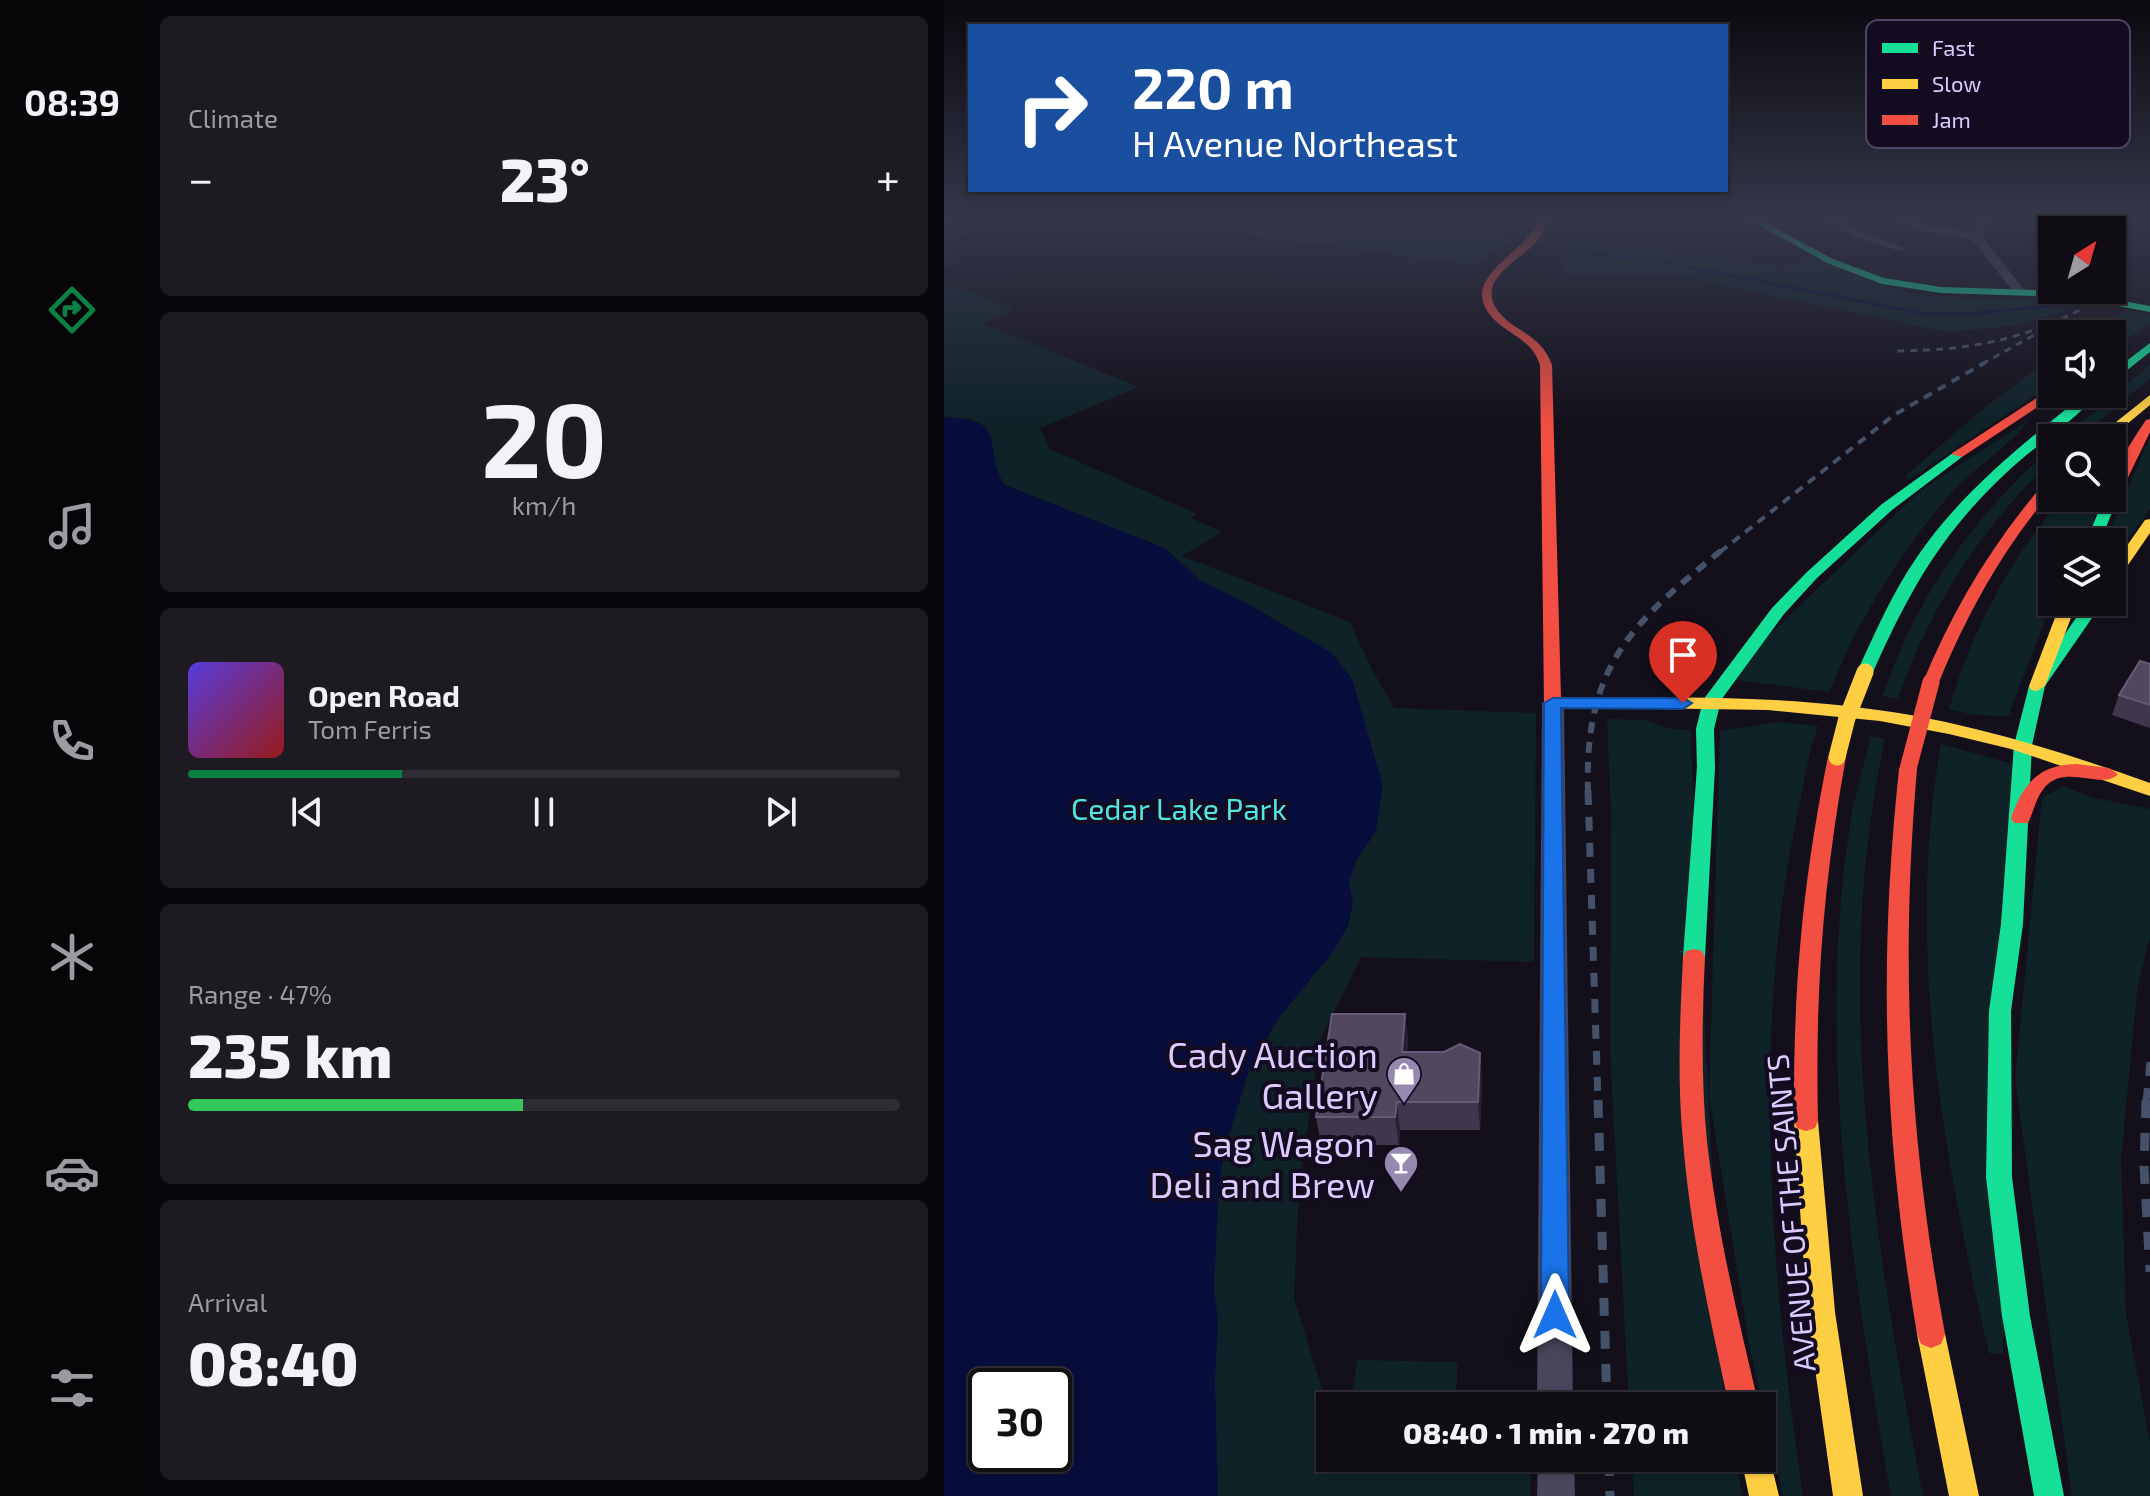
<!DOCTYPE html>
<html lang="en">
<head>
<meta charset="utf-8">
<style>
  body { margin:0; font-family:"Exo 2",sans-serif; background:#1d1a22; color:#f1f3f6; height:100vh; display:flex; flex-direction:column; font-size:30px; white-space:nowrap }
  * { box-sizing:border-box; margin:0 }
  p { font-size:26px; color:#9b9ba0 }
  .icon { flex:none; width:44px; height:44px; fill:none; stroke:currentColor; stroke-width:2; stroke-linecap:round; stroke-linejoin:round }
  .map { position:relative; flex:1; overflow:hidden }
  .side { display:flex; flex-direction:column; gap:16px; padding:16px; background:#08070b; width:800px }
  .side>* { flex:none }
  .banner { position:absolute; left:24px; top:24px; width:760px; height:168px; border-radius:0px; box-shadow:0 2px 6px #0004,0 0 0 2px #2f2c34; background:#1a4fa0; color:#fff; overflow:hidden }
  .needle { width:52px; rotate:37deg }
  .tools { position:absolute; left:1094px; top:216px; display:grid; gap:16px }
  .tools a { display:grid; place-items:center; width:88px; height:88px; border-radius:0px; background:#0f0c14; box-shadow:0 2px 6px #0004,0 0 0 2px #2f2c34; font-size:40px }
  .speed { position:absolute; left:24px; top:1368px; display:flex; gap:16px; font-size:40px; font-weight:700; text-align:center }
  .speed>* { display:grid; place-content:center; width:104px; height:104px; border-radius:50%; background:#0f0c14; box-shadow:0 2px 6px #0004,0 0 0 2px #2f2c34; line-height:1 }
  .speed .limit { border:4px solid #111; border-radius:12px; background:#fff; color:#111 }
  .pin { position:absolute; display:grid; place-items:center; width:68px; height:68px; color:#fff; margin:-82px -34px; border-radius:50% 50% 50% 0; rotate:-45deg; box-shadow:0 0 8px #0007 }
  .pin .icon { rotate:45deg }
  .me { position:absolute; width:88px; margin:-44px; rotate:0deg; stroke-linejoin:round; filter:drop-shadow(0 0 6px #0008) }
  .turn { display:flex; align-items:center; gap:28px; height:168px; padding:0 32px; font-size:36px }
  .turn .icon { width:104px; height:104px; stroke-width:2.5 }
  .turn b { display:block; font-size:56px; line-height:68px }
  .big { font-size:60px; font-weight:800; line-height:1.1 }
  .side .tile { flex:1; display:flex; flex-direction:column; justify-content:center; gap:12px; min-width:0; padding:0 28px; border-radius:12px; background:#1d1a22 }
  .side .dial { align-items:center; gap:0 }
  .dial b { font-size:104px; line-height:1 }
  .song { display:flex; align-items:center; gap:24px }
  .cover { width:96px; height:96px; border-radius:12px; background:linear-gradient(135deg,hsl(250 70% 55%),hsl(0 70% 35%)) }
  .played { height:8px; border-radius:4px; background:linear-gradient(90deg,#0b8043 30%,#2f2c34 30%) }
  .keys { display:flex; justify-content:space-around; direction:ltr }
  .heat { display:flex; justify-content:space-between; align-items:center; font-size:44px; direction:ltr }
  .charge { height:12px; border-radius:6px; background:linear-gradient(90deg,#34c759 47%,#2f2c34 0) }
  .trip { position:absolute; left:372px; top:1392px; width:460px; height:80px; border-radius:0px; background:#0f0c14; box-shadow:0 2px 6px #0004,0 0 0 2px #2f2c34; font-weight:800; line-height:80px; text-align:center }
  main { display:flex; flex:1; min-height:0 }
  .tab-bar { display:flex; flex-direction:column; width:144px; justify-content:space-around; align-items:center; background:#060508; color:#9b9ba0 }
  .tab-bar .icon { width:56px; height:56px }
  .tab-bar .on { color:#0b8043 }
  .tab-bar b { font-size:36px; color:#f1f3f6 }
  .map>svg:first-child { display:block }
  .green { fill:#0f2228; fill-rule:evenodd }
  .water { fill:#070e3b; fill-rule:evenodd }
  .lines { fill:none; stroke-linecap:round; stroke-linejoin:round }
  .stream { stroke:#070e3b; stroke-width:3 }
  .street { fill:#4a445c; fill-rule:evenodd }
  .fast { fill:#16e098; fill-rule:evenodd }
  .slow { fill:#ffcf43; fill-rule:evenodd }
  .jam { fill:#f24e42; fill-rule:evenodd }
  .rail-far4 { stroke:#445168; stroke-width:3; stroke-dasharray:7 6; stroke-linecap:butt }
  .rail-far3 { stroke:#445168; stroke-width:4; stroke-dasharray:9 7; stroke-linecap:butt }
  .rail-far2 { stroke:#445168; stroke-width:6; stroke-dasharray:11 9; stroke-linecap:butt }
  .rail-far1 { stroke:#445168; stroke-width:7; stroke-dasharray:14 12; stroke-linecap:butt }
  .rail { stroke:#445168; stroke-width:9; stroke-dasharray:18 15; stroke-linecap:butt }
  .slow-bridge { stroke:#ffcf43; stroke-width:17 }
  .jam-bridge { stroke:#f24e42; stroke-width:17 }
  .wall { fill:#40374c }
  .shaded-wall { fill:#272130 }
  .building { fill:#51475f; stroke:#665b78; stroke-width:2 }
  .route { fill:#1a73e8; stroke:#114b97; stroke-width:2 }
  .labels { text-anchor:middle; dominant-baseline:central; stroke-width:8; stroke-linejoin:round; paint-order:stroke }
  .park-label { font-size:30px; fill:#50e6e2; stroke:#130b20 }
  .street-label { font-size:30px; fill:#dccaff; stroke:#130b20 }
  .near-poi-label { font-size:36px; fill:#dccaff; stroke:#130b20; text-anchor:end }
  .key { fill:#130b20; stroke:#4f4463; stroke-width:2 }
  .key-label { font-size:22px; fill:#dccaff }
</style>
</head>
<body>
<main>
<nav class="tab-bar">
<b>08:39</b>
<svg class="icon on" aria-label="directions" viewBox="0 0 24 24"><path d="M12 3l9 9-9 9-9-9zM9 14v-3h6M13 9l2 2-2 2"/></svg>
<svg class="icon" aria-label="music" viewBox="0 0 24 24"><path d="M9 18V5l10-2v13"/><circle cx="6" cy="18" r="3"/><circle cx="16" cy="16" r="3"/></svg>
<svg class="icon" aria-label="phone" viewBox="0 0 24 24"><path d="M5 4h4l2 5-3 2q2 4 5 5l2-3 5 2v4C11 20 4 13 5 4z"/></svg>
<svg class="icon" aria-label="climate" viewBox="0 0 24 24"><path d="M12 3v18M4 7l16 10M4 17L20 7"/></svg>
<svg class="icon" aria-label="car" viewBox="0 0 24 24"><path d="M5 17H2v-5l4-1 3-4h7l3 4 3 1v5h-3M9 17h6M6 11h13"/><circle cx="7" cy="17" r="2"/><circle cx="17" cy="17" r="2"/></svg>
<svg class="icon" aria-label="filters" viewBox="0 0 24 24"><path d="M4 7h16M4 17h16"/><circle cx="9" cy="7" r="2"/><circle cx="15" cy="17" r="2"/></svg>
</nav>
<section class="side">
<div class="tile"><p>Climate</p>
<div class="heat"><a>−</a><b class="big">23°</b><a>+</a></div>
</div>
<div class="tile dial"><b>20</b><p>km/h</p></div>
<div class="tile">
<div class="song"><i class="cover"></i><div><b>Open Road</b><p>Tom Ferris</p></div></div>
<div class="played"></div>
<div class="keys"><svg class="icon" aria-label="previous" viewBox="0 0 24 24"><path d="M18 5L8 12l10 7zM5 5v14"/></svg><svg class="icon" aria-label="pause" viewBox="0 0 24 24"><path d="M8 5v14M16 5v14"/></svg><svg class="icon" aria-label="next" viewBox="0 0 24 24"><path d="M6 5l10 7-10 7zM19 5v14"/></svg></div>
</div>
<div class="tile"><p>Range · 47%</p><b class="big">235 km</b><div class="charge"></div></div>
<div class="tile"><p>Arrival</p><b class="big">08:40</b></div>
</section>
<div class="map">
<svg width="1206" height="1496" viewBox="0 0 1206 1496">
  <rect width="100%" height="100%" fill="#14101b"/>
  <path class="green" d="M8,217h66l-56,19 -12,18 7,3 -13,15v-50z
    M171,217h221l182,21 -46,27z
    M612,239h22l121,15 84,15 30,-12c42,18 82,37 129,40 47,4 94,-2 141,6l-62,22 -74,7 -279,-58 -103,1z
    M0,282l72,28 -35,13 158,64 -99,41 10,21 147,65 -6,4 32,14 -41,24 168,66 19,42 25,44 142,5 -2,249 -173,-5 -41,83 -21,144 -5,114 36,118v42h201l-1,38h-586zM42,1386h68v68h-68z
    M1183,310l23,5v9l-38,24v-14h-26z
    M1108,357v27l-142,95 -6,-2 80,-69z
    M1206,365v14l-72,59h-15z
    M1085,420c-10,17 -54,49 -72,67 -48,51 -103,138 -127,205l-94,-12 29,-41 156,-149z
    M1206,437v72l-38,53v-20h-7z
    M1108,447v14c-71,66 -123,147 -154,238l-15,-3c32,-99 92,-181 169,-249z
    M1119,498h40l-19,44h-32v60l-43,112 5,2 -40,-1 -25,-6c24,-80 59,-148 114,-211z
    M663,719l37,1 27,9 19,1 34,676h-95l-19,-356 1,-237z
    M833,722l41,4c-9,25 -13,50 -18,76 -50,224 -30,469 3,694h-20l-34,-152 -40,-249 11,-364z
    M927,736l14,3c-55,250 -9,510 38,757h-32c-38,-218 -76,-457 -40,-677 5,-28 13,-56 20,-83z
    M997,744l72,20 -10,590 -14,-1c-46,-198 -84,-407 -48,-609z
    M1119,786l28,11 59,12v127l-13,55 -16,169 5,154 24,129v53h-78l-57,-417 27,-281z
    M413,1360l101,2 -3,44h-104z
    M688,1458h103l8,38h-109z"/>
  <path class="water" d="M0,417c69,2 36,30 61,68l160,63 36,33 45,22 86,50 20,26 31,106 -7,46 -21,32 -6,19 4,20 -5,24 -16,27 -54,66 -28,49 -23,73 -8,42 -5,104 4,36 -3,56 3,117h-274zM42,1386h68v68h-68z"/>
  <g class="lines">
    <path class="stream" d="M314,217l402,44 259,52 51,1 100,-10"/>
    <path class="street" d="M879,217h13l28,16 41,15 -6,3 -43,-14z
      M948,217h14l18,8 48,7 11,-15h12l-10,9 -3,10 43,55 -10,3 -43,-55 -55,-9z
      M609,697l11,6 9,703h-36l5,-703z
      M594,1458h36l1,38h-38z"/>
    <path class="fast" d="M800,217h11l78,42 51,19 57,9 128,4 81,15v6l-81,-15 -128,-4 -59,-9 -55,-21z
      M1206,343v9l-38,30v-10z
      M1141,394h13c-27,30 -64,52 -93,80 -65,61 -96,118 -132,198l-2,4h-12l-2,-4c18,-39 35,-79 60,-115 44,-65 107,-114 168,-163z
      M1013,450l5,1v6l-70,53 -75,68 -33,36 -63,86 -7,29 1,38 -10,190 -3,6 -8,2 -8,-2 -3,-6 14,-190 -1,-38 7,-29 69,-92 35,-36 75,-68z
      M1168,494l6,4 -18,44h-14l18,-44h8z
      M1143,602h16l-58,84 -13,59 -9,179 -12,87 1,166 18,139 34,180h-30l-32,-180 -16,-139 3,-166 12,-87 13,-179 15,-59z"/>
    <path class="slow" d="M1206,395v10l-40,33h-14z
      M1206,519v14l-33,48 -5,2v-16l33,-47z
      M1117,602h16l-32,84 -8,5 -6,-1 -2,-4z
      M637,698c112,-2 224,-2 335,18 80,15 158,40 234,67v13l-139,-47 -62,-15 -69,-13 -112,-11 -193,-3 -3,-4z
      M862,1111l9,3 3,7 17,191 28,184h-30l-26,-184 -13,-191 3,-7z
      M987,1320l10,4 4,10 34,162h-30l-32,-162 4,-10z
      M818,1445l5,2 12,49h-30l-8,-38h21z"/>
    <path class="jam" d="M596,217h8c-2,9 -4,15 -10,23 -14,18 -61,38 -42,68 16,25 44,23 56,57l9,333 26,1 3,4c-10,8 -36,8 -46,0l-4,-338c-10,-31 -41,-31 -55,-58 -17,-35 45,-57 55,-90z
      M1108,388v6l4,1 -94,62 -11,-3z
      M1206,419v13l-31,64 -7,4 -5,-1 5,-1c0,-29 18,-54 34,-78z
      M1108,479v12c-49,58 -84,121 -113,191l-8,5 -6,-1 -2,-4c31,-75 71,-141 124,-202z
      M893,751l9,6c-23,127 -31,235 -28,364l-3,7 -9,3 -9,-3 -3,-7c-1,-129 8,-237 34,-364z
      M964,763l9,6c-17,198 -8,369 28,565l-4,10 -10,4 -10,-4 -4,-10c-33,-196 -39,-367 -18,-565z
      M1132,764l33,4 9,6c-15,17 -52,-11 -73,13 -9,10 -11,24 -17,36h-14l-3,-5c12,-34 27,-53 65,-54z
      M750,949l8,2 3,6c-3,61 -4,123 2,184 10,90 31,177 52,265h-30c-19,-88 -39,-176 -46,-265 -6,-61 -3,-123 0,-184l3,-6z"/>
    <path class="rail-far4" d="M0,222l9,-5
      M953,351c73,-1 122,-10 187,-43
      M1038,364l63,-35"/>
    <path class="rail-far3" d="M776,552l174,-137 92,-53"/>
    <path class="rail-far2" d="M644,793c-4,-125 41,-168 134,-243"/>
    <path class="rail-far1" d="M644,791l10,311
      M1202,1102l4,-40"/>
    <path class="rail" d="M654,1100l9,306
      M1202,1100l-2,67 6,105
      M665,1458l1,38"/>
    <path class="slow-bridge" d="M893,757l10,-39 18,-46"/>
    <path class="jam-bridge" d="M964,769l23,-87"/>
  </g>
  <path class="wall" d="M1206,664v64l-38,-13 7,-20z
    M461,1014l3,28 -1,10 73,1 2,27 -2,50h-80l-1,15h-78l-5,-28z"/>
  <path class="shaded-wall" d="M461,1014l3,28 -3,37 -3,-27z
    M536,1053l2,27 -2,50 -2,-28z
    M453,1102l3,28 -1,15 -4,-28z"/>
  <path class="building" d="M1196,661l10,3v41l-31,-10z
    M388,1014h73l-3,38h42l16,-8 20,9 -2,49h-81l-2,15h-79z"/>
  <linearGradient id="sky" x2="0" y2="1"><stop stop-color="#0b090f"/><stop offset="0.51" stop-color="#34374a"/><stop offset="1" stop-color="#34374a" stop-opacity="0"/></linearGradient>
  <rect width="1206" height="426" fill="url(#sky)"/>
  <path class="route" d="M609,698h130l9,5 -9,6 -122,-1 8,607 -4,10 -10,4 -10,-4 -4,-10 3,-612z"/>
  <defs>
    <symbol id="shop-pin" viewBox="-11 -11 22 30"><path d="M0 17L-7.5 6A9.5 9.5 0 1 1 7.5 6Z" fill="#9689af" stroke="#130b20"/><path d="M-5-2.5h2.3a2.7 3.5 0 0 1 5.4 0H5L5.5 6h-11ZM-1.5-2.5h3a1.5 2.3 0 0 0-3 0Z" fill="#fff"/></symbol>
    <symbol id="bar-pin" viewBox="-11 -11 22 30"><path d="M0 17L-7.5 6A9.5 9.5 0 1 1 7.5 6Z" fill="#9689af" stroke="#130b20"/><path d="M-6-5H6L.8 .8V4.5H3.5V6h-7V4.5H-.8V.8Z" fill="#fff"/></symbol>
  </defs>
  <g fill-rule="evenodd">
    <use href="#shop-pin" x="440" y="1054" width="40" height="54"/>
    <use href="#bar-pin" x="437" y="1143" width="40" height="54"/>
  </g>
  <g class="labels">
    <g class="park-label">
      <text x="235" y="808">Cedar Lake Park</text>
    </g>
    <g class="street-label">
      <text transform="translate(846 1213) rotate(-95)">AVENUE OF THE SAINTS</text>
    </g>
    <g class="near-poi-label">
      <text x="434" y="1053">Cady Auction<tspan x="434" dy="41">Gallery</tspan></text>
      <text x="431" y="1142">Sag Wagon<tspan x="431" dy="41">Deli and Brew</tspan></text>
    </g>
  </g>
  <rect x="922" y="20" width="264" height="128" rx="12" class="key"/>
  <rect x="938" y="43" width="36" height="10" fill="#16e098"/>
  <rect x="938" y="79" width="36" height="10" fill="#ffcf43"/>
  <rect x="938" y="115" width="36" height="10" fill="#f24e42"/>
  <g class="key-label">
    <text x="988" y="56">Fast</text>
    <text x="988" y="92">Slow</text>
    <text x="988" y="128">Jam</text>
  </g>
</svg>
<div class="tools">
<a><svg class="needle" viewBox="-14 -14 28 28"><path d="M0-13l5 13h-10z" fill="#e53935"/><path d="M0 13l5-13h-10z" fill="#9b9ba0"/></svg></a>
<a><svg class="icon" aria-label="sound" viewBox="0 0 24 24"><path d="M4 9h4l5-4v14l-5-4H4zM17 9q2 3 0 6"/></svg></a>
<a><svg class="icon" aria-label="search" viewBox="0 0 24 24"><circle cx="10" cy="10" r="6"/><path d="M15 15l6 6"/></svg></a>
<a><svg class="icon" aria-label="layers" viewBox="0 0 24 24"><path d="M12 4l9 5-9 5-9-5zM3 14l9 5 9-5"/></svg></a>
</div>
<div class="speed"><div class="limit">30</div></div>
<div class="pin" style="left:739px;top:703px;background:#d93025"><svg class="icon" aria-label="arrive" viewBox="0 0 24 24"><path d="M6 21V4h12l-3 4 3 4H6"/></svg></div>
<svg class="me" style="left:611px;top:1315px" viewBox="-20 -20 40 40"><path d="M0-17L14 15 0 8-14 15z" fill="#1a73e8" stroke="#fff" stroke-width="4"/></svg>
<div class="trip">08:40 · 1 min · 270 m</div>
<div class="banner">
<div class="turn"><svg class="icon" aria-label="right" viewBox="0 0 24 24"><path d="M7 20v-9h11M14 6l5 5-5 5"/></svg><div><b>220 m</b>H Avenue Northeast</div></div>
</div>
</div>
</main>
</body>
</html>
